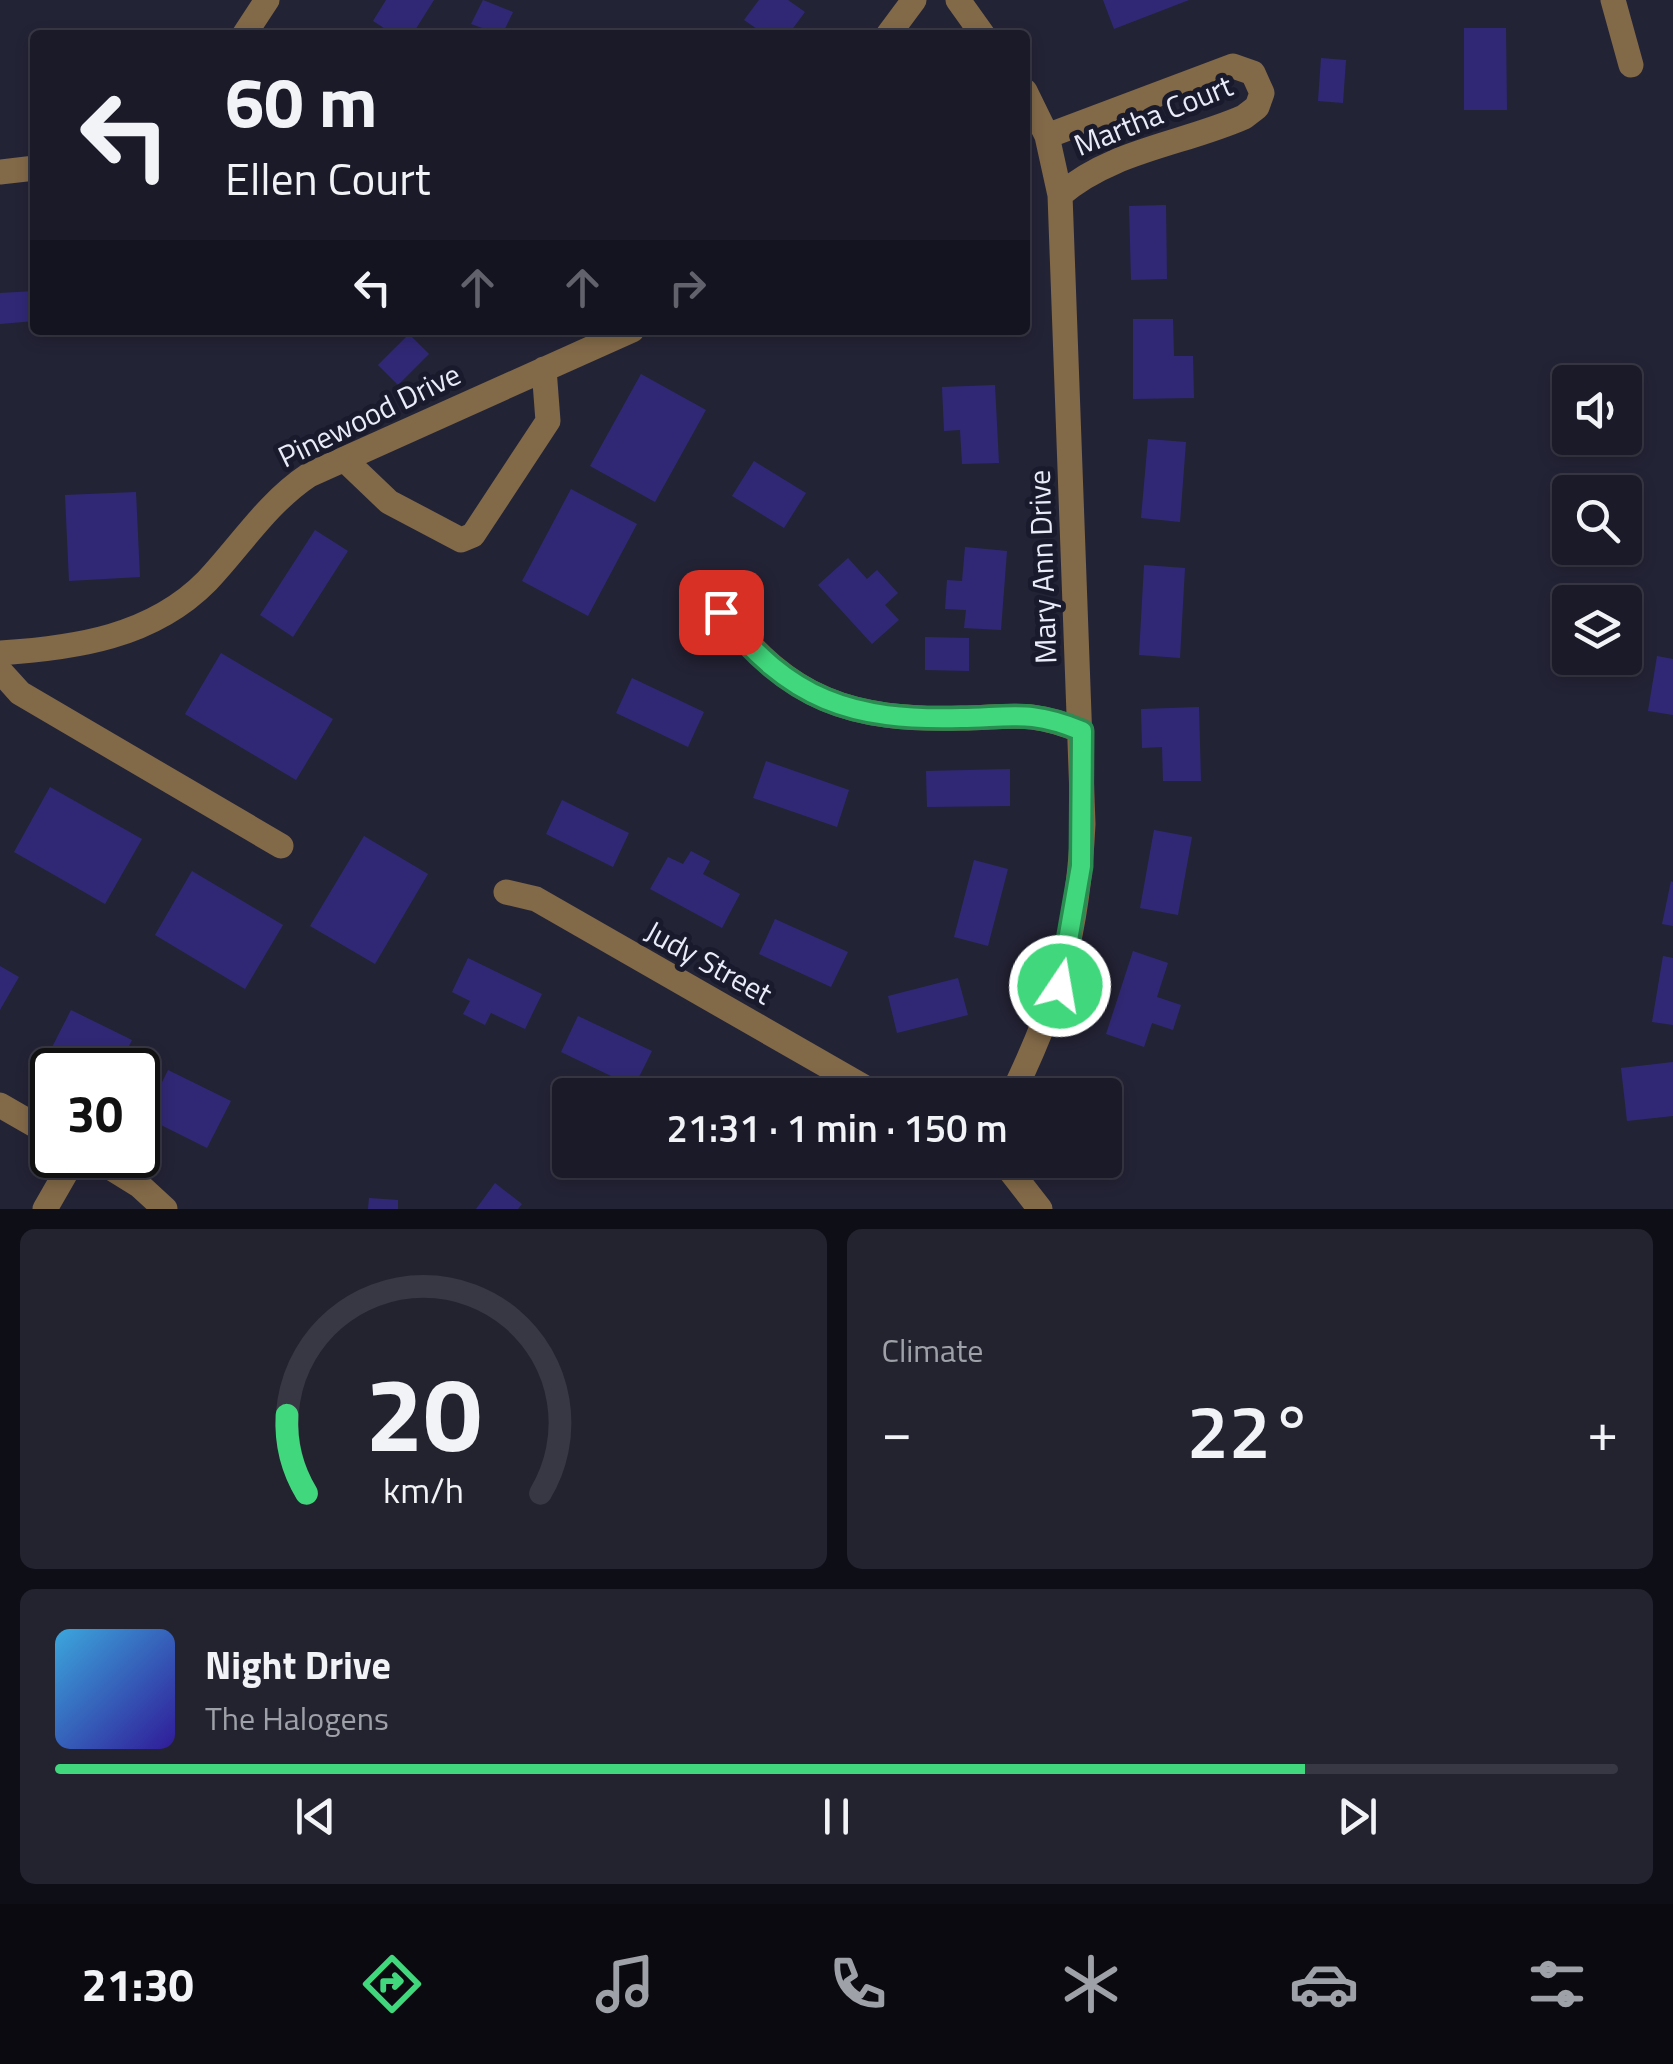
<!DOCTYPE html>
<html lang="en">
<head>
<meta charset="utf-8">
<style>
  body { margin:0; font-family:"Titillium Web",sans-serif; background:#232330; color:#f1f3f6; height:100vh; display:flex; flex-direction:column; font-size:38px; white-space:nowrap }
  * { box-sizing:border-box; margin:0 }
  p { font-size:32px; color:#9fa1a8 }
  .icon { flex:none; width:55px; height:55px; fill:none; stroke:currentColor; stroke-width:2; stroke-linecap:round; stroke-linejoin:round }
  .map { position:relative; height:1209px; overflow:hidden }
  .drawer { display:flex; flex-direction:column; gap:20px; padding:20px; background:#0e0e16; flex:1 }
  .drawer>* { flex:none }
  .hud { position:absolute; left:30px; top:30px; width:1000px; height:305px; border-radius:10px; box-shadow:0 5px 15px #0003,0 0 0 2px #383845; background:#1a1a28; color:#f1f3f6; overflow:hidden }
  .controls { position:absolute; left:1552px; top:365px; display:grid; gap:20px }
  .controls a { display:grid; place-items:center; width:90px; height:90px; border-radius:10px; background:#1a1a28; box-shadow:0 5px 15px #0003,0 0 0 2px #383845; font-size:50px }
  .speed { position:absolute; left:30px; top:1048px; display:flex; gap:20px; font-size:50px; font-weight:700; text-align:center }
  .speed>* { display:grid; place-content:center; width:130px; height:130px; border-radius:50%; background:#1a1a28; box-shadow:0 5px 15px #0003,0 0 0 2px #383845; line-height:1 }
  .speed .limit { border:5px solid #111; border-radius:15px; background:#fff; color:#111 }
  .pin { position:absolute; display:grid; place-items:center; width:85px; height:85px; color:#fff; margin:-42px; border-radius:20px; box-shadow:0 5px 15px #0006 }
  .me { position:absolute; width:110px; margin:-55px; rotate:12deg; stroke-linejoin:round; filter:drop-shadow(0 0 8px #0008) }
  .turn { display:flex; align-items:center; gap:35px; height:210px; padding:0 30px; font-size:45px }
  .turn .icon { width:130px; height:130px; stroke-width:2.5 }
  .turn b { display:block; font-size:70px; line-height:85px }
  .lanes { display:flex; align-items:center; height:95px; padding:0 30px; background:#0003; justify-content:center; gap:50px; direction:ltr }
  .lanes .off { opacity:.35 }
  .big { font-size:75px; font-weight:600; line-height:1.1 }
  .drawer .widget { flex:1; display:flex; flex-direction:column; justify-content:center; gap:15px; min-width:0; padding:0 35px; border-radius:15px; background:#232330 }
  .drawer .dial { align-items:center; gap:0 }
  .dial svg { height:260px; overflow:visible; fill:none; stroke:#383845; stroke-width:7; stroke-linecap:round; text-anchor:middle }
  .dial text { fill:#f1f3f6; stroke:none }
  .song { display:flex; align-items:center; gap:30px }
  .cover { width:120px; height:120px; border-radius:15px; background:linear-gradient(135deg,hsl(200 70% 55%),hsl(250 70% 35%)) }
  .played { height:10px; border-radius:5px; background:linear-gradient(90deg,#41d77c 80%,#383845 80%) }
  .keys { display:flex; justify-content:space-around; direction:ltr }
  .heat { display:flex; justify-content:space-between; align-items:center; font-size:55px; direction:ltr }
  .drawer .tiles { flex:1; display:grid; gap:20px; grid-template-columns:1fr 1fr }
  .widget:last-child { grid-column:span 2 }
  .trip { position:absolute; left:552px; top:1078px; width:570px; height:100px; border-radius:10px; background:#1a1a28; box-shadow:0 5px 15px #0003,0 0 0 2px #383845; font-weight:600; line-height:100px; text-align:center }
  .tab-bar { display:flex; height:160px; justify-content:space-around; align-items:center; background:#0a0a10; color:#9fa1a8 }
  .tab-bar .icon { width:70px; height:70px }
  .tab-bar .active { color:#41d77c }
  .tab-bar b { font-size:45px; color:#f1f3f6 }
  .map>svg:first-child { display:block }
  .building { fill:#312875 }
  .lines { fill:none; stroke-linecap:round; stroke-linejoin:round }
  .minor { stroke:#826948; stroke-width:25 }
  .route-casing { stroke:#2a8c51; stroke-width:25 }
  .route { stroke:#41d77c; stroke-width:18 }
  .labels { text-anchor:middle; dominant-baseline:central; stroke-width:10; stroke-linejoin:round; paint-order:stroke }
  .street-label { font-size:30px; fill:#eaebf8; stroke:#191a2c }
</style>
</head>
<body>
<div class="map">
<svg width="1673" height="1209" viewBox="0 0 1673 1209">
  <rect width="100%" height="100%" fill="#232336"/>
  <path class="building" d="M386,0h48l-22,35h-17l-22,-14z
    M483,0l30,12 -11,23 -31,-11z
    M759,0h29l17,12 -17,23h-22l-22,-15z
    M1103,0h86l-75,29z
    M1464,28h42l1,82h-43z
    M1321,58l25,2 -3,43 -25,-2z
    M1166,205l1,74 -36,1 -2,-74z
    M35,291v30l-35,3v-31z
    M1133,319h40l1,37h19l1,42 -61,1z
    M409,334l20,20 -31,31 -20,-20z
    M641,374l65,36 -51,92 -65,-36z
    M995,385l4,78 -37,1 -2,-34 -16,1 -2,-44z
    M1148,439l38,3 -6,80 -39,-4z
    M754,461l52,32 -22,35 -52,-32z
    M571,489l66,35 -49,92 -66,-35z
    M136,492l4,85 -71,4 -4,-86z
    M315,530l33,21 -55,86 -33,-22z
    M965,547l42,4 -6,79 -37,-2 2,-18 -21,-1 2,-29 15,1z
    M848,558l19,21 10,-9 21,23 -13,12 14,15 -27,24 -54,-59z
    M1144,565l41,3 -5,90 -41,-3z
    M925,637l44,1v33l-44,-1z
    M221,653l112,66 -37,61 -111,-66z
    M1657,656l16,3v56l-25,-4z
    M632,678l72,34 -16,35 -72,-34z
    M1199,707l2,74h-38l-1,-34 -20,1 -1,-39z
    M766,761l83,29 -12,37 -84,-29z
    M1010,769v37l-83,1 -1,-36z
    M50,787l92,52 -37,65 -91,-52z
    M562,800l67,33 -16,34 -67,-33z
    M1154,830l38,7 -14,78 -38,-7z
    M364,836l64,38 -53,90 -65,-38z
    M691,851l19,10 -7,13 37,20 -18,34 -72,-39 18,-32 15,7z
    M974,860l34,9 -20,77 -34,-9z
    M192,871l91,54 -38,64 -90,-54z
    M1671,881l2,1v44l-11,-2z
    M775,919l73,33 -17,35 -72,-33z
    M1133,951l35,12 -11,34 24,8 -8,25 -21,-7 -8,24 -38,-13z
    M1663,956l10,2v67l-21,-3z
    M468,958l74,36 -17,35 -34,-16 -6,12 -22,-11 7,-13 -18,-9z
    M0,966l19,11 -19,33z
    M958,978l10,37 -71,18 -9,-37z
    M71,1010l61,30 -15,30h-44l-26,-13z
    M578,1016l74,35 -18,36 -73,-35z
    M1673,1062v54l-46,5 -6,-53z
    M168,1070l63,31 -24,47 -62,-31z
    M697,1080l33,15h-41z
    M495,1183l27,21 -4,5h-42z
    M369,1198l29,2v9h-30z"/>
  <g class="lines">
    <path class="minor" d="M958,0l25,35
      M1613,0l18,65
      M244,35l23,-35
      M888,35l26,-35
      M1047,136l186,-70 20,7 9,20 -5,14 -13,10c-61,27 -132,33 -184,78
      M0,172l35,-4
      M345,460l44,42 72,38 12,-5 75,-114 -4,-52
      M721,611c69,89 129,110 240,107 52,-1 70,-8 120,13
      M0,653c75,-5 152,-16 207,-72 34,-36 60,-78 102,-106l323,-145
      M0,671l20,22 261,153
      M506,892l30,7 342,196
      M1012,1095c47,-97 66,-163 71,-271l-23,-629 -13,-59 -22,-45
      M0,1105l52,30
      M90,1155l50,31 25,23
      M1002,1160l38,49
      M45,1209l31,-54"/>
  </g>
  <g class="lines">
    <defs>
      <path id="route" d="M721,612c68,88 130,109 240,106 52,-1 71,-8 121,13l-1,135 -21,120"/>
    </defs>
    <use href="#route" class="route-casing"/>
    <use href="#route" class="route"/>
  </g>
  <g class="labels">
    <g class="street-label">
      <text transform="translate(1153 115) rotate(-22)">Martha Court</text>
      <text transform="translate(369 415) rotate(-26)">Pinewood Drive</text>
      <text transform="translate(1042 567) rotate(-92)">Mary Ann Drive</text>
      <text transform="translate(709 962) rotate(29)">Judy Street</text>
    </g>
  </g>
</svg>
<div class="controls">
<a><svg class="icon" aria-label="sound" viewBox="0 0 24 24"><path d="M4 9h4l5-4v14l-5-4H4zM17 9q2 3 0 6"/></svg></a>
<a><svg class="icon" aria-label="search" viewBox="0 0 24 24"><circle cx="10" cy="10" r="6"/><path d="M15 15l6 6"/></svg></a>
<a><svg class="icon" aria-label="layers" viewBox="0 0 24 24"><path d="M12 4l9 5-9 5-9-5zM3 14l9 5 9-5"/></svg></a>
</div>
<div class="speed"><div class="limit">30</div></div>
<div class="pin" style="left:721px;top:612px;background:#d93025"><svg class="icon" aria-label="arrive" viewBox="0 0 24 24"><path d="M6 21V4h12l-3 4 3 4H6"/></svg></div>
<svg class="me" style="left:1060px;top:986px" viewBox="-20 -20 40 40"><circle r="17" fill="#41d77c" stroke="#fff" stroke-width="3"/><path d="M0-11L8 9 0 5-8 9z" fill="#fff"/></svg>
<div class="trip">21:31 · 1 min · 150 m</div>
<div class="hud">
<div class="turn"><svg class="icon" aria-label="left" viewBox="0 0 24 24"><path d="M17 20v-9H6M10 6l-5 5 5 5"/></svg><div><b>60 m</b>Ellen Court</div></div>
<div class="lanes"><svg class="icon" aria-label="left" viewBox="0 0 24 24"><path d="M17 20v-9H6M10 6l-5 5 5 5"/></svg><svg class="icon off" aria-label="ahead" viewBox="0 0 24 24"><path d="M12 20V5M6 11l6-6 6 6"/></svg><svg class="icon off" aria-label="ahead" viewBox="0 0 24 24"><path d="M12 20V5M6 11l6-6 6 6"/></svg><svg class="icon off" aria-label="right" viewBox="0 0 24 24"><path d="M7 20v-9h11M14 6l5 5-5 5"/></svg></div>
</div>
</div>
<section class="drawer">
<div class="tiles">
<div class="widget dial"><svg viewBox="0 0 100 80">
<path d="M14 69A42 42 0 1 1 86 69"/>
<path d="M14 69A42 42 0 0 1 8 45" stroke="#41d77c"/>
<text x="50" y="56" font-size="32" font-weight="700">20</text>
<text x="50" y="72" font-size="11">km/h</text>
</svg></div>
<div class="widget"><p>Climate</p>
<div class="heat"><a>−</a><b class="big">22°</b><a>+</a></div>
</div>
<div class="widget">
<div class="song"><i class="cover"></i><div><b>Night Drive</b><p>The Halogens</p></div></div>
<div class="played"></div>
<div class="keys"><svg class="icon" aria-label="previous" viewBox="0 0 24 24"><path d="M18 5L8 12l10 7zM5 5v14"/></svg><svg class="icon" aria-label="pause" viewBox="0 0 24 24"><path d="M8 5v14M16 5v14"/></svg><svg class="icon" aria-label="next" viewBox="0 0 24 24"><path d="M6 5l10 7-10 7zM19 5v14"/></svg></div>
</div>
</div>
</section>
<nav class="tab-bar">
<b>21:30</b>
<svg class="icon active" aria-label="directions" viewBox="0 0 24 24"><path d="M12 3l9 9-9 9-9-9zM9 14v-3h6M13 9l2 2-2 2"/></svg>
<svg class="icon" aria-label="music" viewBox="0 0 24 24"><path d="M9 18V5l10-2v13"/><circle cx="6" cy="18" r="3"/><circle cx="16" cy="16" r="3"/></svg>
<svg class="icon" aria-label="phone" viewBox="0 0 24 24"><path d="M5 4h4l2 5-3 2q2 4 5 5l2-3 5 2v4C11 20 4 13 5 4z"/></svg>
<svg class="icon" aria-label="climate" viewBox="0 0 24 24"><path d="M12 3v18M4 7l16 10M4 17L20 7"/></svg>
<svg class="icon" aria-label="car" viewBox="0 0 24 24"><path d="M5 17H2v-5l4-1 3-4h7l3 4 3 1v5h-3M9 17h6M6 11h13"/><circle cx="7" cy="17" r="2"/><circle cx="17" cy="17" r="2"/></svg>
<svg class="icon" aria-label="filters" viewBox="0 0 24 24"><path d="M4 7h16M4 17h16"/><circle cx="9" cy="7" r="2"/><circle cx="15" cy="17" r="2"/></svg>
</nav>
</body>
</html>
